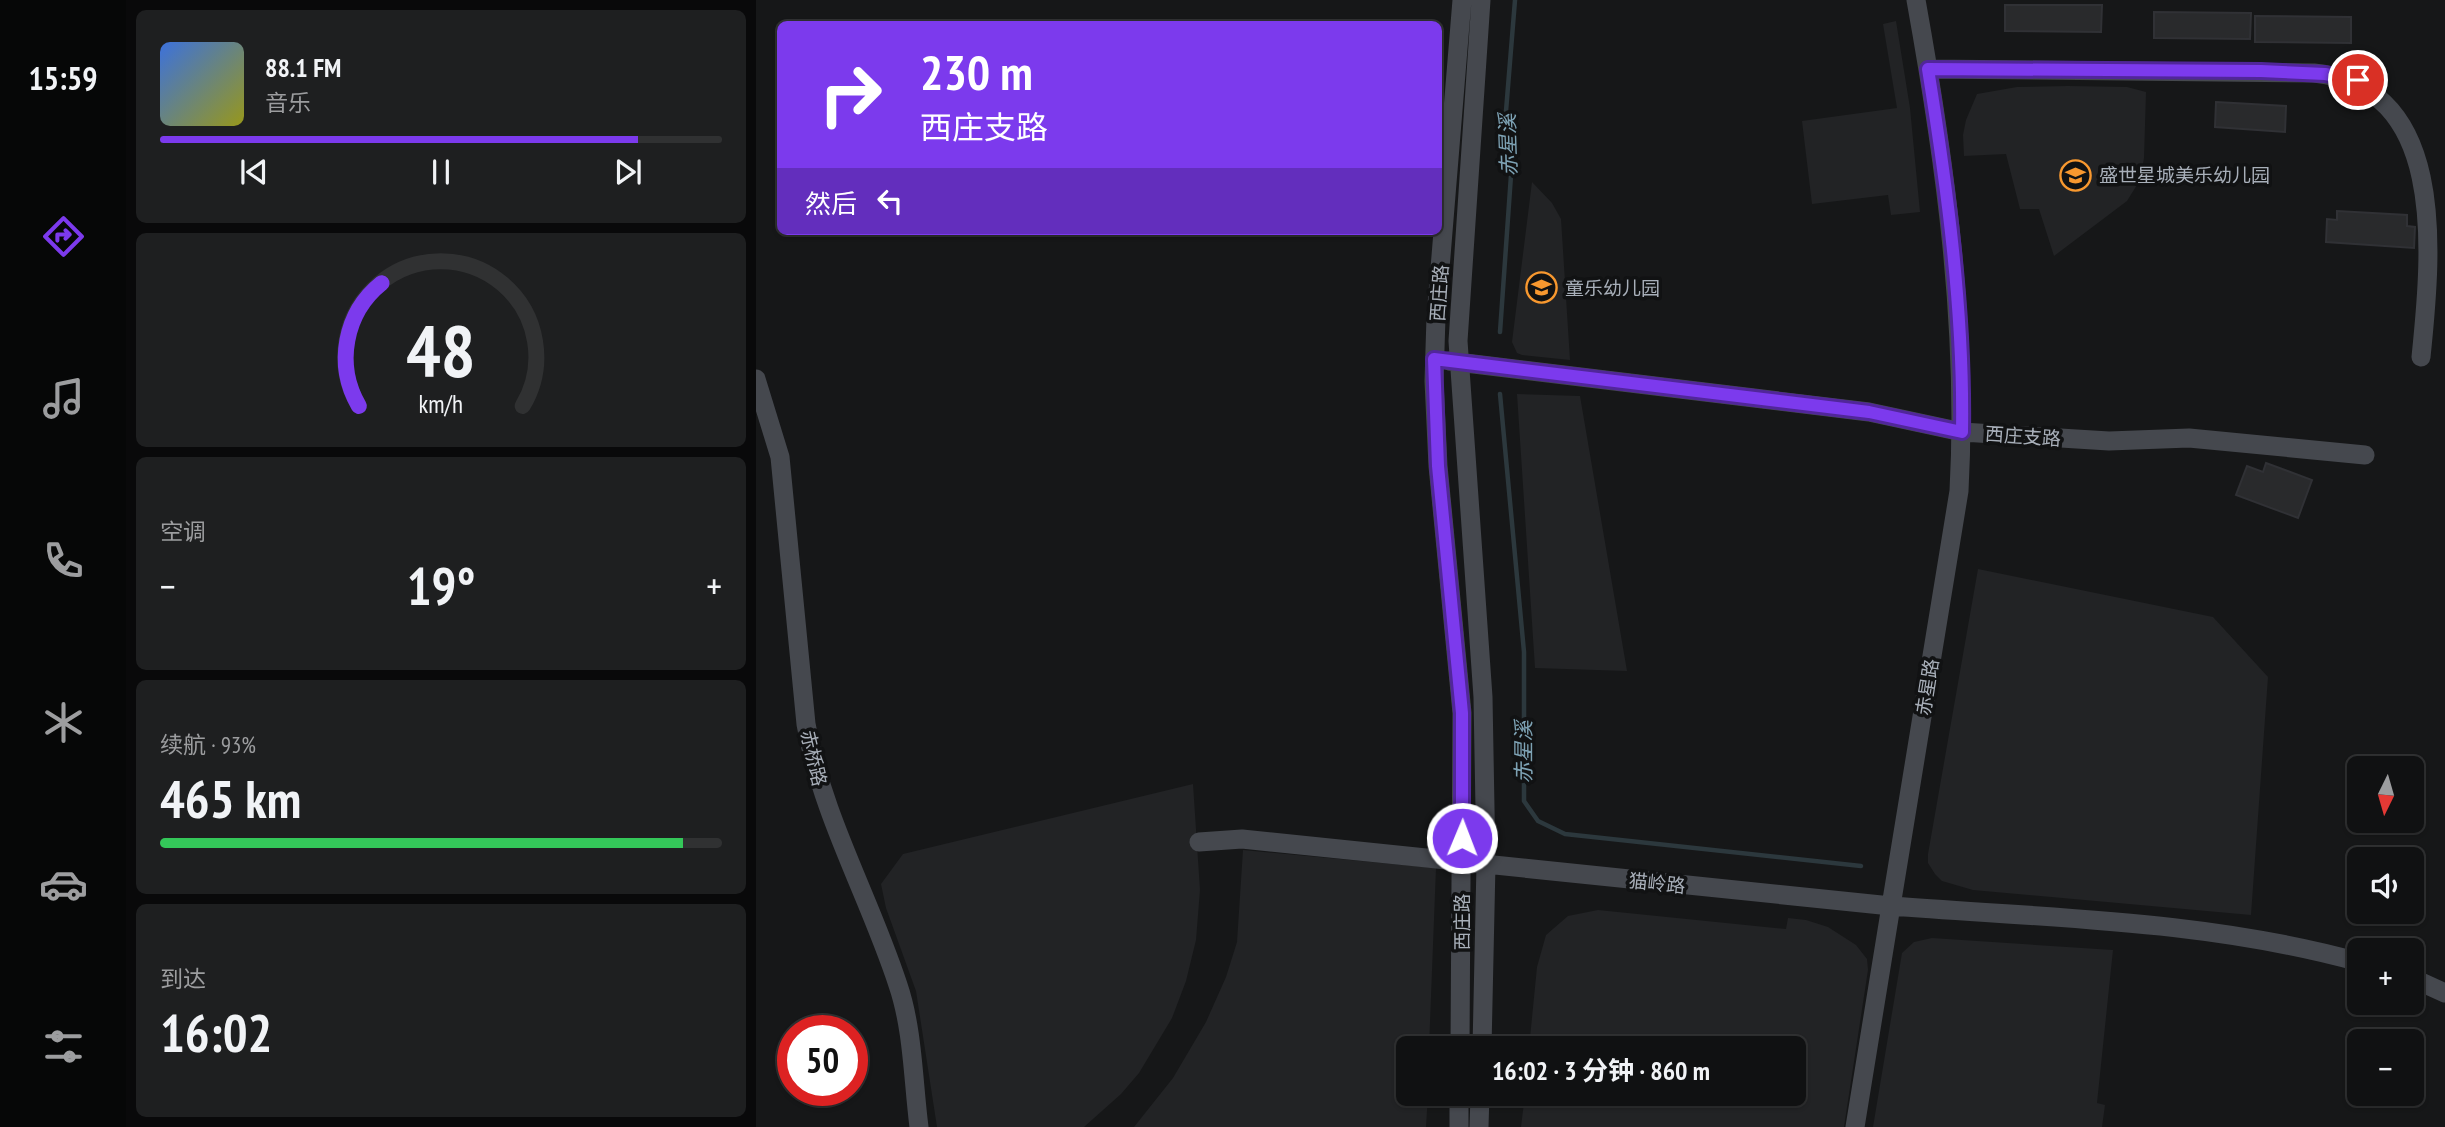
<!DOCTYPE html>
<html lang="zh">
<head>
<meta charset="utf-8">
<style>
  body { margin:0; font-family:"PT Sans Narrow","Noto Sans SC",sans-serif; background:#1e1f20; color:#f1f3f6; height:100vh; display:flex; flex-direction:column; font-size:26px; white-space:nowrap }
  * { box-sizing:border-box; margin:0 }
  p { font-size:23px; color:#9c9d9f }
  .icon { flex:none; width:38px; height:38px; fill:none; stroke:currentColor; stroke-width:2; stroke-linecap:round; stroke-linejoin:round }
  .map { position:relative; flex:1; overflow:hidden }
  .details { display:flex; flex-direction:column; gap:10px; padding:10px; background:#09090a; width:630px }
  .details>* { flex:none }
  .guide { position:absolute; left:21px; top:21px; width:665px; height:214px; border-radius:10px; box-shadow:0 2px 5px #0004,0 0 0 2px #303132; background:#7c3aed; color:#fff; overflow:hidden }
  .needle { width:46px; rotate:185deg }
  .fabs { position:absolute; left:1591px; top:756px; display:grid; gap:14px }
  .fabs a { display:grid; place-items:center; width:77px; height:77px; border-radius:10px; background:#101112; box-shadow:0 2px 5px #0004,0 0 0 2px #303132; font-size:35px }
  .speed { position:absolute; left:21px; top:1015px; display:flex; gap:14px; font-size:35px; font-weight:700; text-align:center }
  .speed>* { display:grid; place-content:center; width:91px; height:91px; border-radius:50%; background:#101112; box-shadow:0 2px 5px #0004,0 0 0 2px #303132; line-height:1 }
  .speed .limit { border:10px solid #d22; background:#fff; color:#111 }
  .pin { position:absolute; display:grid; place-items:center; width:60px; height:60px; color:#fff; margin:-30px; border:4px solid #fff; border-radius:50%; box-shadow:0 2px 7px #0007 }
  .me { position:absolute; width:77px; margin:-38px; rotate:1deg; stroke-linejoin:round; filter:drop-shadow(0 0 5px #0008) }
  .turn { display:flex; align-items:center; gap:24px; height:147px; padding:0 28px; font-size:32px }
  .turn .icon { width:91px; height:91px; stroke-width:2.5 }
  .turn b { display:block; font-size:49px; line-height:60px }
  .then { display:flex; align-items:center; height:66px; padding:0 28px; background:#0003; gap:14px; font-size:26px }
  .big { font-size:52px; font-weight:700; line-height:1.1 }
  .details .tile { flex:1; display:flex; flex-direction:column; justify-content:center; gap:10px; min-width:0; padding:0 24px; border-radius:10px; background:#1e1f20 }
  .details .dial { align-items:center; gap:0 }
  .dial svg { height:182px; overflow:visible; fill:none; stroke:#303132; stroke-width:7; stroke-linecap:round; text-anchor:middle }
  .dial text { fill:#f1f3f6; stroke:none }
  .song { display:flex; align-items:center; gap:21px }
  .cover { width:84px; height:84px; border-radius:10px; background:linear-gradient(135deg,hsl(220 70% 55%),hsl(60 70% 35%)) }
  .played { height:7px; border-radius:4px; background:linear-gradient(90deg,#7c3aed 85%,#303132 85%) }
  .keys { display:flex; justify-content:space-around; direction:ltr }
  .heat { display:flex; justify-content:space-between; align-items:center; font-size:38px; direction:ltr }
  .charge { height:10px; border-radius:5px; background:linear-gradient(90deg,#34c759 93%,#303132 0) }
  .trip { position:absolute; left:640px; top:1036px; width:410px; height:70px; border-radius:10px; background:#101112; box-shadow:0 2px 5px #0004,0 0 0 2px #303132; font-weight:700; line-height:70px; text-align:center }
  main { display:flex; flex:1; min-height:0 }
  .tab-bar { display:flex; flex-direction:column; width:126px; justify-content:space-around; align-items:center; background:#060707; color:#9c9d9f }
  .tab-bar .icon { width:49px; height:49px }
  .tab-bar .on { color:#7c3aed }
  .tab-bar b { font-size:32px; color:#f1f3f6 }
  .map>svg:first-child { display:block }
  .built { fill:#222325 }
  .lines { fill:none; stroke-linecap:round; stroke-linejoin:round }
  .stream { stroke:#2c383d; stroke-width:4.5 }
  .building { fill:#292a2c; stroke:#303135; stroke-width:2 }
  .secondary { stroke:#45484e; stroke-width:19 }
  .route-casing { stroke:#51269a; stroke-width:18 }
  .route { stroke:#7c3aed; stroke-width:12 }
  .labels { text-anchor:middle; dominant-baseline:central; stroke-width:7; stroke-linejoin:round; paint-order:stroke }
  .poi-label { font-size:19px; fill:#a8afb9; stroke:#111213; text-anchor:start }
  .street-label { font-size:19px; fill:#a8afb9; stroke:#111213 }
  .water-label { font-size:21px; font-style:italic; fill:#7ea3b5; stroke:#111213 }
</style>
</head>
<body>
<main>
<nav class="tab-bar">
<b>15:59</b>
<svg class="icon on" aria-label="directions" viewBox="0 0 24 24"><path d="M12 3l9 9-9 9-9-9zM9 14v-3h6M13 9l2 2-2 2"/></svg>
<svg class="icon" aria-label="music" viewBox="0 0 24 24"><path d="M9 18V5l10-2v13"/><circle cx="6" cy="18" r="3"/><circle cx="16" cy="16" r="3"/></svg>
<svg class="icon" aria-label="phone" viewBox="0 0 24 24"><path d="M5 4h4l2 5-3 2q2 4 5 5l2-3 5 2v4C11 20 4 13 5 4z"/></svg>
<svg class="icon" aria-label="climate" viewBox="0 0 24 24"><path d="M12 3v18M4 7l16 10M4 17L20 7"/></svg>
<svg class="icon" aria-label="car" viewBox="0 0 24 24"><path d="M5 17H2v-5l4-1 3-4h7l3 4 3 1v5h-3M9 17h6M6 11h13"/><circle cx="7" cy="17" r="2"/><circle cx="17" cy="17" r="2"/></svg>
<svg class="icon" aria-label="filters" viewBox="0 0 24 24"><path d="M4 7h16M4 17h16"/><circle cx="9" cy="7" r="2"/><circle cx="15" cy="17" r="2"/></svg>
</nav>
<section class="details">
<div class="tile">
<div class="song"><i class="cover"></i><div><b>88.1 FM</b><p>音乐</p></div></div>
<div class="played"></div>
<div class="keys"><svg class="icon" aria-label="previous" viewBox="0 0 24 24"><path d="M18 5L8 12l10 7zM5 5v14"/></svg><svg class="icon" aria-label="pause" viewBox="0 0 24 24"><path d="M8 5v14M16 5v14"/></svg><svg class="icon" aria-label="next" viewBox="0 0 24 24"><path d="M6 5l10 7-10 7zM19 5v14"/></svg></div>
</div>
<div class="tile dial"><svg viewBox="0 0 100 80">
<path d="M14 69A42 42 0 1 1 86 69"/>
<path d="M14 69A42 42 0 0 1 24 15" stroke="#7c3aed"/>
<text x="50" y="56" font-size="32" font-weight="700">48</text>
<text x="50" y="72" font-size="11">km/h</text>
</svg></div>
<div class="tile"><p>空调</p>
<div class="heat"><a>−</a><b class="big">19°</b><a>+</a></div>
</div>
<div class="tile"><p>续航 · 93%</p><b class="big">465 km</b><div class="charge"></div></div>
<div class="tile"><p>到达</p><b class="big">16:02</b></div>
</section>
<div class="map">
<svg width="1689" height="1127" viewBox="0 0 1689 1127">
  <rect width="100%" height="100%" fill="#161718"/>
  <path class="built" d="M1140,21l14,87 10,104 -29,3 -3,-20 -76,9 -10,-83 95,-13 -14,-84z
    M1312,86l59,1 19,5 -2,66 -4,22 -13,21 -73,55 -15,-47h-19l-14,-55 -42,2 -1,-21 3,-15 11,-26 40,-7z
    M776,182l20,21 9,16 9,141 -48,-5 -5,-2 -5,-11z
    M761,394l63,2 47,275 -92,-3z
    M1222,569l235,48 55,60 -17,238 -278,-25 -31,-9 -7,-7 -7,-11v-9z
    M437,784l7,106 -4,50 -10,41 -14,37 -33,55 -18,21 -37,33h-147l-21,-136 -30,-83 -5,-24 22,-30z
    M487,850l193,18 -7,180h-20v46h19l-2,33h-292l39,-49 33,-56 20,-45 11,-35z
    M842,910l188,19 2,-11 18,2 22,7 28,18 11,14 1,11 -24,157h-323l4,-33h269v-46h-265l8,-81 9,-32 22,-19z
    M1176,938l181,12 -16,153 8,2 -3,22h-229l29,-174 12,-11z"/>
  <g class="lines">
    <path class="stream" d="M744,332l12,-171 -8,-25 11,-136
      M744,394l24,258v149l14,20 27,13 296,32"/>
  </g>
  <path class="building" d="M1249,5h97l-1,27 -96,-1z
    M1398,12l97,1 -1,26 -96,-1z
    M1499,16l96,1v26l-96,-1z
    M1460,102l70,4 -1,26 -70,-5z
    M1581,211l70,4v11l8,1 -1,21 -88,-6 1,-23 10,1z
    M1510,463l46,17 -14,38 -62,-23 11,-29 16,6z"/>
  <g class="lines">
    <path class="secondary" d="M725,0l-23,341 25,356 3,167 -4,184
      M1160,0c29,161 52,327 43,491l-68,415c157,12 316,14 468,56
      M1172,69l386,4c131,14 119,169 107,284
      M693,361l420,51 93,20 147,9 80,-3 176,17
      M0,379l24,78 26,267c16,92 63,172 92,261 15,44 15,95 21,142
      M443,842l43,-3 649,67 -36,221
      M1656,978l33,15
      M704,1048l2,-335 -24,-247 -4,-85 2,-64 26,-317
      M703,1127v-33
      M723,1127l1,-33"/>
  </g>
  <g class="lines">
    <defs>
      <path id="route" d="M706,838v-125l-24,-247 -4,-107 435,53 93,20c2,-121 -15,-245 -34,-363l333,2 64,3 33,6"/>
    </defs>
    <use href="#route" class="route-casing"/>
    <use href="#route" class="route"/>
  </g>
  <defs>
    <symbol id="school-ring" viewBox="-11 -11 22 22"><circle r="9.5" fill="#111213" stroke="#f8982f" stroke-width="1.5"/><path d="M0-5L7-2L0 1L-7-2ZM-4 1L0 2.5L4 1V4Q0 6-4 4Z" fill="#f8982f"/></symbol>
  </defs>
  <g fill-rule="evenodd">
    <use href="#school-ring" x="1302" y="158" width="35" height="35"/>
    <use href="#school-ring" x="768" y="270" width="35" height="35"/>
  </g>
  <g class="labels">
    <g class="poi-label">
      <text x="1343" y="175">盛世星城美乐幼儿园</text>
      <text x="809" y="288">童乐幼儿园</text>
    </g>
    <g class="street-label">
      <text transform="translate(683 293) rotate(-86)">西庄路</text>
      <text transform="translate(1267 436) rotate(4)">西庄支路</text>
      <text transform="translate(1171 687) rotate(-81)">赤星路</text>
      <text transform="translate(58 758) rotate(77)">赤桥路</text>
      <text transform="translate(901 883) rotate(6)">猫岭路</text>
      <text transform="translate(706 922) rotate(-90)">西庄路</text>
    </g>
    <g class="water-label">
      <text transform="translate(752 145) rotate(-92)">赤星溪</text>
      <text transform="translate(767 752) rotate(-90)">赤星溪</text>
    </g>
  </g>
</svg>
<div class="fabs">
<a><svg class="needle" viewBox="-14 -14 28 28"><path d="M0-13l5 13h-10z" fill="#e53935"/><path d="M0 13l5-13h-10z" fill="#9c9d9f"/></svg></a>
<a><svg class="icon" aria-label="sound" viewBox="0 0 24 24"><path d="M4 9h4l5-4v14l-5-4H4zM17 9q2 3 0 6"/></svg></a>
<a>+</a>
<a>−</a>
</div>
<div class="speed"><div class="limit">50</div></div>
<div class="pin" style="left:1602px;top:80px;background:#d93025"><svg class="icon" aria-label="arrive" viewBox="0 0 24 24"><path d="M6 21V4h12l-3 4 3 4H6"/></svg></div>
<svg class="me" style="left:706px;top:838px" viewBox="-20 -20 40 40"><circle r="17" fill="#7c3aed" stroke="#fff" stroke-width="3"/><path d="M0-11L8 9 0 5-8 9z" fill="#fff"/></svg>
<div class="trip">16:02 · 3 分钟 · 860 m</div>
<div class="guide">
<div class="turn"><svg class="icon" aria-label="right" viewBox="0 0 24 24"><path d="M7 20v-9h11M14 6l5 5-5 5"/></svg><div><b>230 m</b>西庄支路</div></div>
<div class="then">然后<svg class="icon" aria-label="left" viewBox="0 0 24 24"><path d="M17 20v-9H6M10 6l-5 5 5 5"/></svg></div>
</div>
</div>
</main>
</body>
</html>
